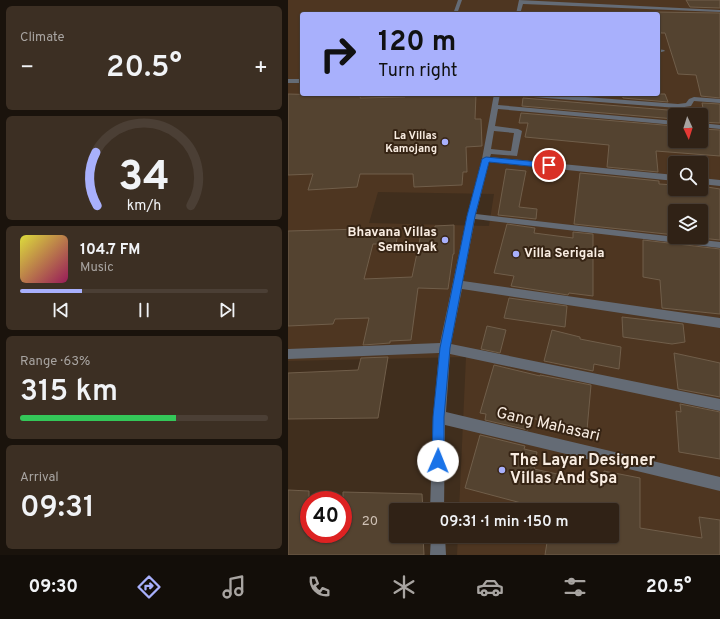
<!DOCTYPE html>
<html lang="en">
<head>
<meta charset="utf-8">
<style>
  body { margin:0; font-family:Overpass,sans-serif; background:#3c2f23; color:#f1f3f6; height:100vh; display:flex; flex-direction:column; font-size:15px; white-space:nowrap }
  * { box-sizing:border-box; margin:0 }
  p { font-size:13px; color:#a8a4a1 }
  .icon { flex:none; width:22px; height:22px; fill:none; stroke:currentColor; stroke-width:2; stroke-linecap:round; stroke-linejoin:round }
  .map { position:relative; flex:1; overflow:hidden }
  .sheet { display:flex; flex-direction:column; gap:6px; padding:6px; background:#1a130c; width:288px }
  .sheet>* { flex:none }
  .guide { position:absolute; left:12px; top:12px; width:360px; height:84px; border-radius:4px; box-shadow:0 1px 3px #0004,0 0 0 1px #4b3f35; background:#a8b0fc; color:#111; overflow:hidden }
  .needle { width:26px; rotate:176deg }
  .controls { position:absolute; left:380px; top:108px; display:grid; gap:8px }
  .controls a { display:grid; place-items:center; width:40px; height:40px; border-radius:4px; background:#302216; box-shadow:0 1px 3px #0004,0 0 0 1px #4b3f35; font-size:20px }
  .speed { position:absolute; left:12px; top:491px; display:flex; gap:8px; font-size:20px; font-weight:700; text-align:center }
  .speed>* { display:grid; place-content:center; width:52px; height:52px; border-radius:50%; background:#302216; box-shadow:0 1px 3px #0004,0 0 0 1px #4b3f35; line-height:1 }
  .speed .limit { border:6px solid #d22; background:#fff; color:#111 }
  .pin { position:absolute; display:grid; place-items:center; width:34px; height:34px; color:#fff; margin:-17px; border:2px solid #fff; border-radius:50%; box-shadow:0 1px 4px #0007 }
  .me { position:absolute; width:44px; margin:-22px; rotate:1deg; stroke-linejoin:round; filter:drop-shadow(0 0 3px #0008) }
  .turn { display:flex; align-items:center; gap:14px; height:84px; padding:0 12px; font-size:18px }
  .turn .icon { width:52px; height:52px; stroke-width:2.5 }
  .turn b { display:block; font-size:28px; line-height:34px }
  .big { font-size:30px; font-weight:600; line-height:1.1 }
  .sheet .tile { flex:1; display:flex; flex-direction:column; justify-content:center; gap:6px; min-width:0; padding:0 14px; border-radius:6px; background:#3c2f23 }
  .sheet .dial { align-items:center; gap:0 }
  .dial svg { height:104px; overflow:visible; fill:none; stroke:#4b3f35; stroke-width:7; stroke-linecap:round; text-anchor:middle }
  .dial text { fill:#f1f3f6; stroke:none }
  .song { display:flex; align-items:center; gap:12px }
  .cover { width:48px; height:48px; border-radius:6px; background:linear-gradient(135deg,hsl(60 70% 55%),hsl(330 70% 35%)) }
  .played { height:4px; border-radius:2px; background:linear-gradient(90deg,#a8b0fc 25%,#4b3f35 25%) }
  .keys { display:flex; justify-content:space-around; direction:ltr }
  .heat { display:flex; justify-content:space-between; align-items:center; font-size:22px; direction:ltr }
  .charge { height:6px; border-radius:3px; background:linear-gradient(90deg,#34c759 63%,#4b3f35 0) }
  .trip { position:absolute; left:101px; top:503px; width:230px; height:40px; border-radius:4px; background:#302216; box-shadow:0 1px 3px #0004,0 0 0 1px #4b3f35; font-weight:600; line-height:40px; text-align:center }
  .dock { display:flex; height:64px; justify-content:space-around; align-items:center; background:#130e09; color:#a8a4a1 }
  .dock .icon { width:28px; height:28px }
  .dock .selected { color:#a8b0fc }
  .dock b { font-size:18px; color:#f1f3f6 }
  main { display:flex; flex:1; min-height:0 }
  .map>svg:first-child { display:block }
  .built { fill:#4e3621; fill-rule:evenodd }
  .building { fill:#544330; stroke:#705e4a }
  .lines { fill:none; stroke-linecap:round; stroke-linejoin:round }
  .minor { fill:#646b75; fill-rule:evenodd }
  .route { fill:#1a73e8; stroke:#114b97 }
  .poi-dot { fill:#a8b0fc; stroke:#362414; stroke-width:1.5 }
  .labels { text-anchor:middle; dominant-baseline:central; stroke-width:4; stroke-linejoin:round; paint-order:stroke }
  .far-poi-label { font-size:11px; font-weight:bold; fill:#f9ede2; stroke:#362414; text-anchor:end }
  .poi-label { font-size:13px; font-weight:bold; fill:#f9ede2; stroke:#362414; text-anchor:end }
  .near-number-label { font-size:13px; fill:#d0c2b6 }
  .near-street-label { font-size:16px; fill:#f9ede2; stroke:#362414 }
  .near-poi-label { font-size:16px; font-weight:bold; fill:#f9ede2; stroke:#362414; text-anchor:start }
</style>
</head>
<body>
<main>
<section class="sheet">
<div class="tile"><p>Climate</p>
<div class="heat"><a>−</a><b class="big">20.5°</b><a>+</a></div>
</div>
<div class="tile dial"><svg viewBox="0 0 100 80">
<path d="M14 69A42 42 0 1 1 86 69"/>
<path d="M14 69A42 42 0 0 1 13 28" stroke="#a8b0fc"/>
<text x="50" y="56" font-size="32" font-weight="700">34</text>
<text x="50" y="72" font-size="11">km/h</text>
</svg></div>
<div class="tile">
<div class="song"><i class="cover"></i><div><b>104.7 FM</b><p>Music</p></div></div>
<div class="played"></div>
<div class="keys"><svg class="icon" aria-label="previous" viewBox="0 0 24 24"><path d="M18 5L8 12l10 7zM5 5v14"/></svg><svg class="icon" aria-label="pause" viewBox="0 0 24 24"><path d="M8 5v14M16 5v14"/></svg><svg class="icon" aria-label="next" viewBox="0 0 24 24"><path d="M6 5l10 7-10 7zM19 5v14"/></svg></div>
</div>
<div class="tile"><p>Range · 63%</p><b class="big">315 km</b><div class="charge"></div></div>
<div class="tile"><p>Arrival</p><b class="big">09:31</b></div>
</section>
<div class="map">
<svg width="432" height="555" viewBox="0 0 432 555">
  <rect width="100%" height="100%" fill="#402e1d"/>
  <path class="built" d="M0,0h432v555h-263l1,-19h154v-26h-153l7,-153 -178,4zM14,14h356v80h-356zM387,115h26v26h-26zM387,163h26v26h-26zM90,192l116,2 -5,32 -120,-3zM387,211h26v26h-26z"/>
  <path class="building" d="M398,0h34v8l-30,-1z
    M368,12l64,1v85l-19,-2 -5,-21 -18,-1 -13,-41h-4z
    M0,94l73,2 -1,2 45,-1v-3h71l-1,25h6l1,27 -16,1 1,25h-4l-1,13 -48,2 -1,-13h-53l-3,13 -49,3 5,-16 -25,1z
    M334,94h43l3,8 -45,-4z
    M235,98l181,15 -2,-10 18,1v19l-19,-1v-7h-26v4l-153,-13z
    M233,113l154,13v15h26v-12l19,1v26l-64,-5 2,21 -51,-5 2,-22 -84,-8 3,-14h-9z
    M218,169l20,2 -7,36 18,2 -1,10 -38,-4z
    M292,173l79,8v3l16,1v4h26v-3l19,3v51l-30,-3h11v-26h-26v24l-101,-11z
    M219,224l28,4 -1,5 39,5v-6l20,2v62l-24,-3 -1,2 -57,-9 3,-10 -20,-3z
    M166,225v29h-1l-5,35 -30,-1 -7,52 -21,1v2l-27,2 6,-27 -34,1 -2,5 -45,2v-95l111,-3 -3,16h-23l-9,35 48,-2 10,-48h13v-3z
    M355,240l77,9v65l-58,-6 -2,-28 -17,-3z
    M221,298l58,8 -2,21 -61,-9z
    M334,317l61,7 2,18 -13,2 -49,-7z
    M199,326l19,4 -6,23 -19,-4z
    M264,330l28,7v2l41,8 -2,22 -25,-5 -1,7 -49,-10z
    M386,353l46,10v34l-42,-8z
    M100,357l-10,61 -90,1v-46l70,-3 3,-12z
    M206,365l46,11v-1l51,10 -4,45 -56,-12 -3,12 -43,-10 1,-6 -6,-1z
    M392,404l40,8v47l-41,-7 -3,-41 5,1z
    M192,435l45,11 -1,3 13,3 -3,17 70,15v-13l36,7v50l62,10 -3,-21 21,3v35h-175l3,-19h64v-26h-72v-2l-75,-20z
    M0,490l21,1v43h34v-42l79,2 1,16h-27v26h27l1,19h-136z"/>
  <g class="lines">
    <path class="minor" d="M170,0h4l-5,14h-4z
      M231,0l201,10v2l-197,-8 -3,10h-4z
      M370,49l6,1 1,1 -7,2z
      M0,79h14v4h-14z
      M206,94h6l-2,11 177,16v4l-177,-16 -3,17 23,3 4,2 -5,25 -26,-2 -1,3 185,18v6l-186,-19 -13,52 244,28v6l-245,-29 -12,62 257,37v10l-258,-39 -11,55 269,55v12l-270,-57 -4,58 274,65v14l-275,-66 -1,85h-14l3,-93 6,-64 -151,6v-10l152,-6 27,-127 15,-57zM206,131l20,2 -3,18 -20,-2z
      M229,94h29l132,10 8,-1 3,-4 5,-2 26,2v4l-26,-2 -3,5 -13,2 -158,-12z
      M413,123l19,2v4l-19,-2z
      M413,178l19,2v6l-19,-2z
      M143,536h14l1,19h-16z"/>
  </g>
  <path class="route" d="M198,157l63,6 3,2 -3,3 -60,-6 -14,54 -25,132 -6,69v44l-2,4 -4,2 -4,-2 -2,-4 1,-44 7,-69 27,-132 15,-57z"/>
  <g class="poi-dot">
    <circle cx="157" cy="142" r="4"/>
    <circle cx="157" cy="240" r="4"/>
    <circle cx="228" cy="254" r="4"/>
    <circle cx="214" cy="470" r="4"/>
  </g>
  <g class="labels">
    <g class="far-poi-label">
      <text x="149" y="136">La Villas<tspan x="149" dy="13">Kamojang</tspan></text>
    </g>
    <g class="poi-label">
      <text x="149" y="233">Bhavana Villas<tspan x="149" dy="15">Seminyak</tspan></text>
      <text x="236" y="254" text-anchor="start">Villa Serigala</text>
    </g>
    <g class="near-number-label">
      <text x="82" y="522">20</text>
    </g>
    <g class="near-street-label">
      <text transform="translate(260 425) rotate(13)">Gang Mahasari</text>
    </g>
    <g class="near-poi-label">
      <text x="222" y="461">The Layar Designer<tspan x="222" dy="18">Villas And Spa</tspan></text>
    </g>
  </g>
</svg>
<div class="controls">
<a><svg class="needle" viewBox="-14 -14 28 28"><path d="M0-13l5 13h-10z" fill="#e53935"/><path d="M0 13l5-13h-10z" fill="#a8a4a1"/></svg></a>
<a><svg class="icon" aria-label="search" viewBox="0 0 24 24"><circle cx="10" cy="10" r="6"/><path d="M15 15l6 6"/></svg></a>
<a><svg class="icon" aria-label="layers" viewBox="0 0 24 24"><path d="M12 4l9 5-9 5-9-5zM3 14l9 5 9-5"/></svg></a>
</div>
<div class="speed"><div class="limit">40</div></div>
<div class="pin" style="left:261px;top:165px;background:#d93025"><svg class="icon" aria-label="arrive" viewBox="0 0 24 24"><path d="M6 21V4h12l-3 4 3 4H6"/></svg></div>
<svg class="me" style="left:150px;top:461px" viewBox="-20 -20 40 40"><circle r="19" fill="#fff"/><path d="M0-13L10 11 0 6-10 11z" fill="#1a73e8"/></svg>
<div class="trip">09:31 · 1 min · 150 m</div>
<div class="guide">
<div class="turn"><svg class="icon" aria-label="right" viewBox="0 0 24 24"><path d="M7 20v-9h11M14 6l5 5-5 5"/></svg><div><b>120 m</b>Turn right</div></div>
</div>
</div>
</main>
<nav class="dock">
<b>09:30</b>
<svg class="icon selected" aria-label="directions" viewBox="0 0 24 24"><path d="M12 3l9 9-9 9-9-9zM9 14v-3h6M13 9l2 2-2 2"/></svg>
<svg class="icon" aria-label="music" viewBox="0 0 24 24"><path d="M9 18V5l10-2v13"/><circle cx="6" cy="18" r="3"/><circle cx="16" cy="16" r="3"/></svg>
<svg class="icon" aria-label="phone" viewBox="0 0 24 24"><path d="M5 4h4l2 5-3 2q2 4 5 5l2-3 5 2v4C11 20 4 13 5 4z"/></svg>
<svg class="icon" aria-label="climate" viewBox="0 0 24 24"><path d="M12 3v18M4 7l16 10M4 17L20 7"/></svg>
<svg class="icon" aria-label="car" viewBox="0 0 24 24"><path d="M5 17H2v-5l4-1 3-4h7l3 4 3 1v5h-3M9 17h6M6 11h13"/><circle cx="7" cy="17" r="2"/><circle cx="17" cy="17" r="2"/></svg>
<svg class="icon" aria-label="filters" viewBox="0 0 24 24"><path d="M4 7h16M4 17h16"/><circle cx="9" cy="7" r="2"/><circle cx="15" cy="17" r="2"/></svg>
<b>20.5°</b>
</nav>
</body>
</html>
